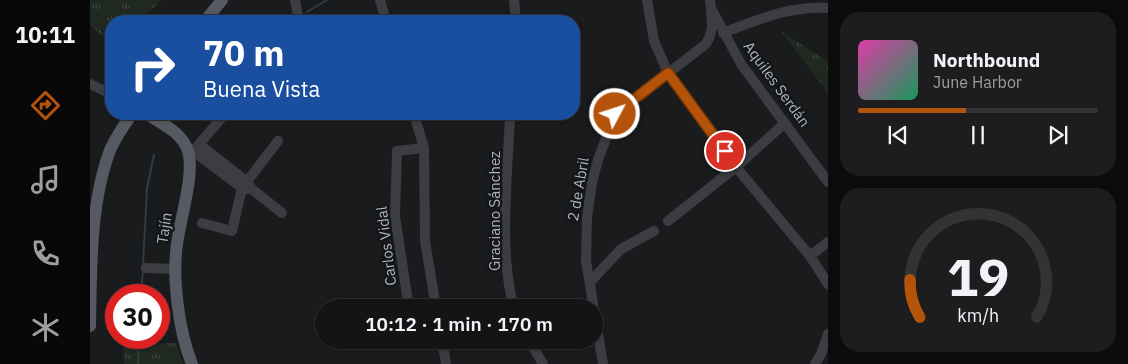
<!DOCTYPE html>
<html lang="es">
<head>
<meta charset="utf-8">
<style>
  body { margin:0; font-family:"IBM Plex Sans",sans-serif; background:#1d1d1f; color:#f1f3f6; height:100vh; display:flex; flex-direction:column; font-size:19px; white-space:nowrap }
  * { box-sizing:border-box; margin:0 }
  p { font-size:16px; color:#9d9ea1 }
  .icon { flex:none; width:28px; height:28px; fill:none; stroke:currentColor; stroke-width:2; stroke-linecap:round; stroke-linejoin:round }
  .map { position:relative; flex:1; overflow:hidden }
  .side { display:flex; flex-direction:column; gap:12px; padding:12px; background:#0b0b0c; width:300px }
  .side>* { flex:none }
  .banner { position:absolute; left:15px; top:15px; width:475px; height:105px; border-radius:20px; box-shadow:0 1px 4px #0004,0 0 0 1px #333335; background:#1a4fa0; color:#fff; overflow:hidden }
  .speed { position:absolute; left:15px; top:284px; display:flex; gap:10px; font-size:25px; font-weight:700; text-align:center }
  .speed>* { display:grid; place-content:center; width:65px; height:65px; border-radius:50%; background:#141416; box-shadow:0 1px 4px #0004,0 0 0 1px #333335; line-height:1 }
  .speed .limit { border:8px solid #d22; background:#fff; color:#111 }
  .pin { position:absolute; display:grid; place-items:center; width:42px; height:42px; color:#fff; margin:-21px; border:2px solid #fff; border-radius:50%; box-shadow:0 1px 5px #0007 }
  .me { position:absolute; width:55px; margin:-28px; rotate:50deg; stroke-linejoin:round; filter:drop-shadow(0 0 4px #0008) }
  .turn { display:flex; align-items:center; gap:18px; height:105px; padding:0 15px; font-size:22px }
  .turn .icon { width:65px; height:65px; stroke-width:2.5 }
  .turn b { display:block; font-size:35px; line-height:42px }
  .side .card { flex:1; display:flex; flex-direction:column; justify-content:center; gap:8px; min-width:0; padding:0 18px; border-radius:20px; background:#1d1d1f }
  .side .dial { align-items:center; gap:0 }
  .dial svg { height:130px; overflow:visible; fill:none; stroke:#333335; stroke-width:7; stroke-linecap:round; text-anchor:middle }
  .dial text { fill:#f1f3f6; stroke:none }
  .song { display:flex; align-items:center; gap:15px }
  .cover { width:60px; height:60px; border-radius:8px; background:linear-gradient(135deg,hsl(320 70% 55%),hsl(150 70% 35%)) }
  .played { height:5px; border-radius:2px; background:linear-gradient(90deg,#b45309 45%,#333335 45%) }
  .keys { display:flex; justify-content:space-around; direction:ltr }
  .trip { position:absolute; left:225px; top:299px; width:288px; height:50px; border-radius:25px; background:#141416; box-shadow:0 1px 4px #0004,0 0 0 1px #333335; font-weight:600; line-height:50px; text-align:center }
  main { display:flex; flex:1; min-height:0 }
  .menu { display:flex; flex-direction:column; width:90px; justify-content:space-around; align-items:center; background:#080809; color:#9d9ea1 }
  .menu .icon { width:35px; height:35px }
  .menu .on { color:#b45309 }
  .menu b { font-size:22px; color:#f1f3f6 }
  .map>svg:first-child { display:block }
  .grass { fill:url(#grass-tufts) }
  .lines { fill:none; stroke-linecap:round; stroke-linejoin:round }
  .stream { stroke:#2f3c43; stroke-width:2 }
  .minor { stroke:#3b3d42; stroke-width:10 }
  .major { stroke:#575a62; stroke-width:12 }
  .route-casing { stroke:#753606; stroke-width:12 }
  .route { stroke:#b45309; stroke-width:9 }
  .labels { text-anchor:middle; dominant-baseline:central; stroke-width:5; stroke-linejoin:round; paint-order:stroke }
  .street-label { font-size:15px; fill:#acb3bd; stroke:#151618 }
</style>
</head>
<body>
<main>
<nav class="menu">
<b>10:11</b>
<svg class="icon on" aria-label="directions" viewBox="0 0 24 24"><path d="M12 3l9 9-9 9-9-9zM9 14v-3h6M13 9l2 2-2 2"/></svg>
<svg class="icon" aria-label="music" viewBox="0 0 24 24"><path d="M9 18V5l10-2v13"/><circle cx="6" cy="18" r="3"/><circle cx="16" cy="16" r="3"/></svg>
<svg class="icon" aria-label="phone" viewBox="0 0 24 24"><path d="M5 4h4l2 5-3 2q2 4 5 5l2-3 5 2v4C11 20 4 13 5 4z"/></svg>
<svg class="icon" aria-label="climate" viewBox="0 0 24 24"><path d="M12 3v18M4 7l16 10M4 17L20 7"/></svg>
</nav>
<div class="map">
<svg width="738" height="364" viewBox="0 0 738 364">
  <defs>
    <pattern id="grass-tufts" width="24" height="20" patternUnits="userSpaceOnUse" patternTransform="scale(1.25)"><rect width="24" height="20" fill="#202920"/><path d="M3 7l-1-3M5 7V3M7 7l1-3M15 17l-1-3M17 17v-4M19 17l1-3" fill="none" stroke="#3e463e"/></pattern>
  </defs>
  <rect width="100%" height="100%" fill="#1a1b1d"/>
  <path class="grass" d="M0,0h72l-23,21h-28v23l-21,-19z
    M691,31l47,31v31z
    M86,343l7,21h-59l-1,-20z"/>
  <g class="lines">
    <path class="stream" d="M217,12l20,-12
      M193,21l6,-3
      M53,265l4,-77 7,-33
      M51,295l2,-25
      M48,364l1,-26"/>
    <path class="minor" d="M205,0l4,21
      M290,0l6,21
      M424,0l2,21
      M557,0l7,41 14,32 68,94 74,89 18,28
      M620,0l1,8 30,56 87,118
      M633,33c36,-14 66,-27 105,-25
      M0,84l21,10
      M324,114l10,34 1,93 11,67
      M420,114c-2,59 -12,137 4,194
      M110,145l46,36 7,9 29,23
      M105,149l30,-35
      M103,151l49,37 5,1
      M578,221l68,-54 49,-44
      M112,223l30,8 10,-43 36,-47
      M720,256l18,-14
      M56,268l29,1
      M501,281l30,-32 33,-18
      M319,308l-14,-92 2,-65 27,-3
      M352,340l4,24
      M439,340l14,24
      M513,364l-17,-103 1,-44 5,-35 6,-22 17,-46 91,-70c8,-13 6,-22 5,-36
      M725,364l6,-10 7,-20"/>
    <path class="major" d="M115,21l17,-21
      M57,114c15,10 35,18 41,37 7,23 -8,68 -11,93 -5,35 2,88 15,120
      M0,326c1,-58 0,-122 20,-176 6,-13 14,-25 22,-36"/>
  </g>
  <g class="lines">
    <defs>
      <path id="route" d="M525,114l53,-41 57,78"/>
    </defs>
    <use href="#route" class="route-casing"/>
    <use href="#route" class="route"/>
  </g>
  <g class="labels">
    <g class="street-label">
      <text transform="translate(687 84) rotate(54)">Aquiles Serdán</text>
      <text transform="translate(488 189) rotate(-80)">2 de Abril</text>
      <text transform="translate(404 211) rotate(-90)">Graciano Sánchez</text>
      <text transform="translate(74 228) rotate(-81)">Tajín</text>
      <text transform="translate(296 246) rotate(-97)">Carlos Vidal</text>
    </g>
  </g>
</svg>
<div class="speed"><div class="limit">30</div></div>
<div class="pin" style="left:635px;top:151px;background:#d93025"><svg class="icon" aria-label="arrive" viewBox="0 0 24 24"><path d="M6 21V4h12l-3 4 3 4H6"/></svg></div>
<svg class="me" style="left:525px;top:114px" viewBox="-20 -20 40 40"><circle r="17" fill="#b45309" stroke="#fff" stroke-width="3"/><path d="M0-11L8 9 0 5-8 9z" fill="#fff"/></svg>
<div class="trip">10:12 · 1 min · 170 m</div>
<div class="banner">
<div class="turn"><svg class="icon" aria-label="right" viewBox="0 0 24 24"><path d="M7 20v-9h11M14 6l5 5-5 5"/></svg><div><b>70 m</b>Buena Vista</div></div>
</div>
</div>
<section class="side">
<div class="card">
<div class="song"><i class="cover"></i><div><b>Northbound</b><p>June Harbor</p></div></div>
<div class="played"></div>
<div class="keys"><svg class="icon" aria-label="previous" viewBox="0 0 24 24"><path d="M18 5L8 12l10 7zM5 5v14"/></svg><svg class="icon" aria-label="pause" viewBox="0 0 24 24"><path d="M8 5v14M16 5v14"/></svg><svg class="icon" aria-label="next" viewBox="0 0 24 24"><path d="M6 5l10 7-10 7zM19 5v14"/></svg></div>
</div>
<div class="card dial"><svg viewBox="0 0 100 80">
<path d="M14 69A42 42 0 1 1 86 69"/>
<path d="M14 69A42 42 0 0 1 8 46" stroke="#b45309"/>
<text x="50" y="56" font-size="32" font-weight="700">19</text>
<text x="50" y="72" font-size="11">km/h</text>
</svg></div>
</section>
</main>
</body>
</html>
